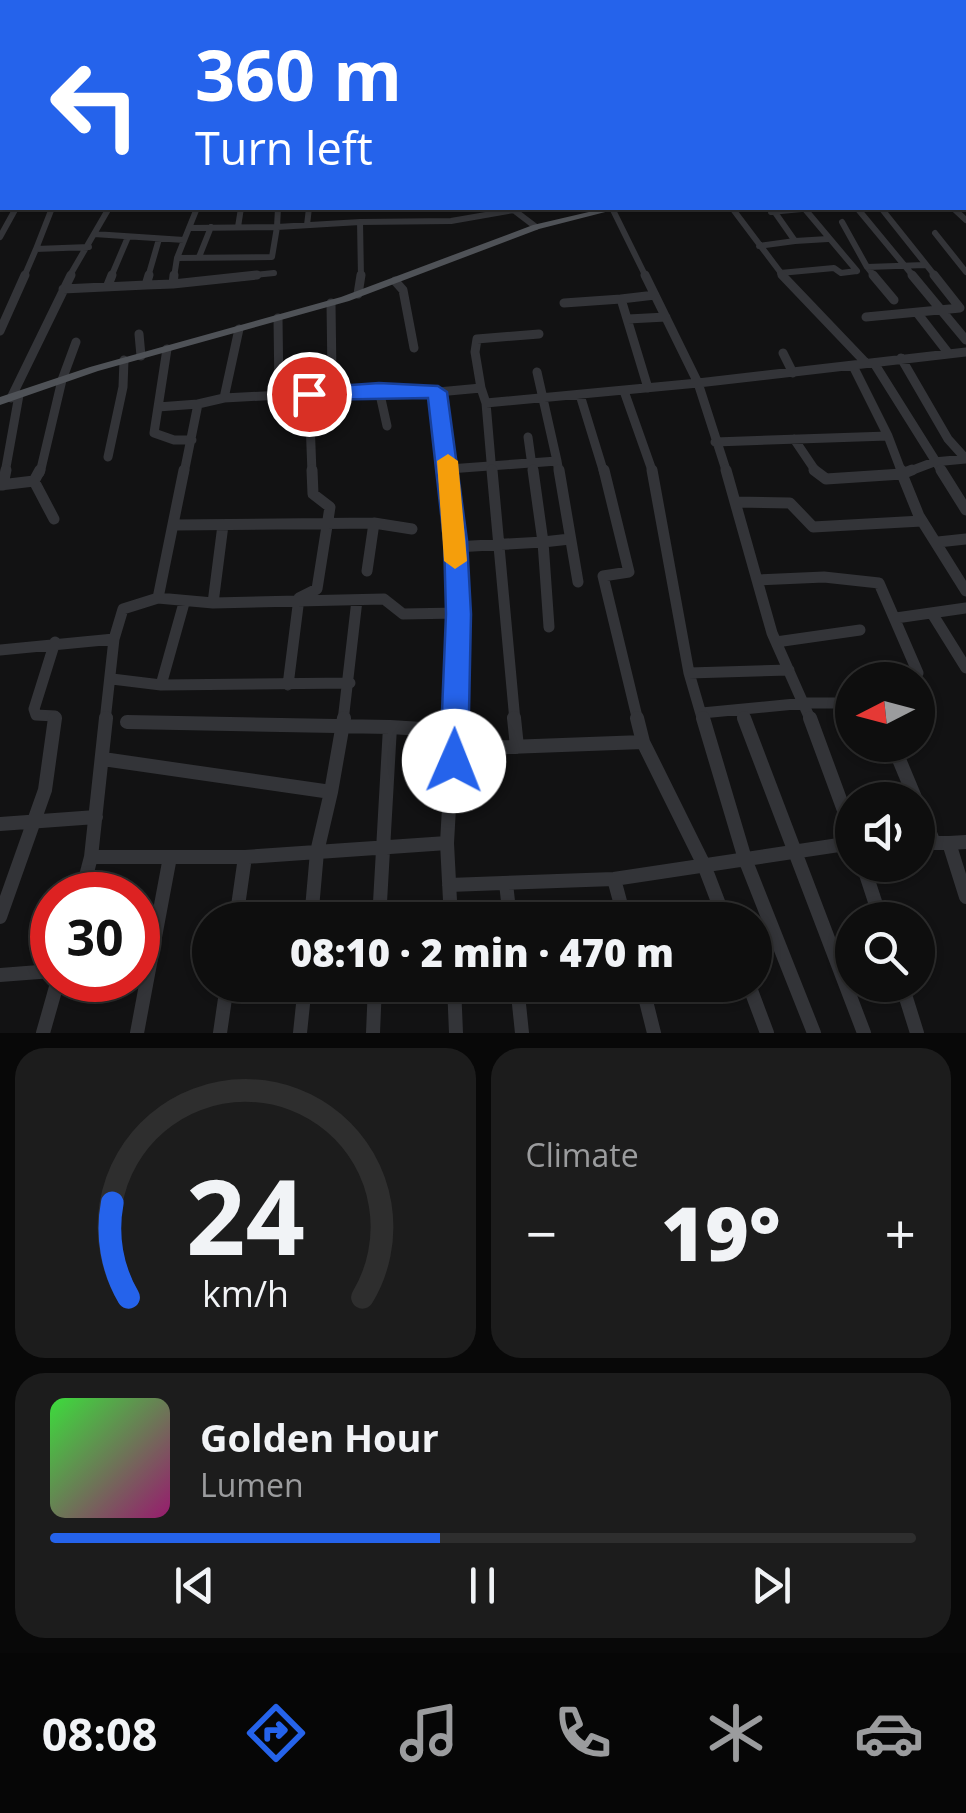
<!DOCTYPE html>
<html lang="en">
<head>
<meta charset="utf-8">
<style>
  body { margin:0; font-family:"Open Sans",sans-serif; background:#1c1c1c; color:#f1f3f6; height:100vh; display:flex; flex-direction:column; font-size:38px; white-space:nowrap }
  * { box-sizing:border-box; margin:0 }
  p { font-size:32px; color:#9b9c9e }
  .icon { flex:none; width:55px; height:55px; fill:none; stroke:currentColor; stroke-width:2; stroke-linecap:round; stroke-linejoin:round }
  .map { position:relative; height:1033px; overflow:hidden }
  .panel { display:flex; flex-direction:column; gap:15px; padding:15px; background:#080808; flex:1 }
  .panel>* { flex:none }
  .top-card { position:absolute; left:0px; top:0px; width:968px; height:210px; box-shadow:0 2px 8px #0004,0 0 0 2px #2e2e2e; background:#2563eb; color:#fff; overflow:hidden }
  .needle { width:65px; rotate:264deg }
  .fabs { position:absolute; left:835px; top:662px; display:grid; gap:20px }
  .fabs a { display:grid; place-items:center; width:100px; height:100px; border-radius:50%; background:#0e0e0e; box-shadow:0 2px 8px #0004,0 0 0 2px #2e2e2e; font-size:50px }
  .speed { position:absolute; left:30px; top:872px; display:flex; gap:20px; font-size:50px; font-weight:700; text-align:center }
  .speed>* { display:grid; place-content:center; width:130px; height:130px; border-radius:50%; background:#0e0e0e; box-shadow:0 2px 8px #0004,0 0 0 2px #2e2e2e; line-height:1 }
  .speed .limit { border:15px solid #d22; background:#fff; color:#111 }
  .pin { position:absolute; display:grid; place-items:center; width:85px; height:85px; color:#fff; margin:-42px; border:5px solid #fff; border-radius:50%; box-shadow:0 2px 10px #0007 }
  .me { position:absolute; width:110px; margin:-55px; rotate:1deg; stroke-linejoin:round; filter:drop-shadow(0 0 8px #0008) }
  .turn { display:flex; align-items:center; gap:35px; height:210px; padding:0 30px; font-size:45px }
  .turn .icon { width:130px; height:130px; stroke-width:2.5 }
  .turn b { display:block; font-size:70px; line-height:85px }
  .big { font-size:75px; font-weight:800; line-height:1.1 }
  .panel .card { flex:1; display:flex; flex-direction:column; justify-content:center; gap:15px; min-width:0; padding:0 35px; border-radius:30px; background:#1c1c1c }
  .panel .dial { align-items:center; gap:0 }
  .dial svg { height:260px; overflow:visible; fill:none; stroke:#2e2e2e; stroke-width:7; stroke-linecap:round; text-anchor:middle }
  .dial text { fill:#f1f3f6; stroke:none }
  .song { display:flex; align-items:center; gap:30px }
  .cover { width:120px; height:120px; border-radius:15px; background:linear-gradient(135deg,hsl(120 70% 55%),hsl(320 70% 35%)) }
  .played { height:10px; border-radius:5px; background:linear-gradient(90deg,#2563eb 45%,#2e2e2e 45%) }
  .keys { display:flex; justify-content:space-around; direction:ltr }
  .heat { display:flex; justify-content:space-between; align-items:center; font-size:55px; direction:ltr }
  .panel .tiles { flex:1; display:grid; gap:15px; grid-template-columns:1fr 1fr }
  .card:last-child { grid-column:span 2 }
  .trip { position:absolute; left:192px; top:902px; width:580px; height:100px; border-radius:50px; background:#0e0e0e; box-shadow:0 2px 8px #0004,0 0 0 2px #2e2e2e; font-weight:800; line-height:100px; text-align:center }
  .menu { display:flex; height:160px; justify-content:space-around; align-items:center; background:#060606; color:#9b9c9e }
  .menu .icon { width:70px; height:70px }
  .menu .active { color:#2563eb }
  .menu b { font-size:45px; color:#f1f3f6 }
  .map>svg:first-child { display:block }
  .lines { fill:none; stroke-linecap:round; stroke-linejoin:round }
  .minor-far4 { stroke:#333438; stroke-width:5 }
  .minor-far3 { stroke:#333438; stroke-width:6 }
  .minor-far2 { stroke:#333438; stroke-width:9 }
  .minor-far1 { stroke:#333438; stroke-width:11 }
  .minor { stroke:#333438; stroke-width:14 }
  .major { fill:#4f5257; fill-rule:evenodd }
  .route { fill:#2563eb; stroke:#184099; stroke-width:2.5 }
  .slow { fill:#f59e0b }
</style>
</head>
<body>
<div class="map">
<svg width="966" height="1033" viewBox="0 0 966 1033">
  <rect width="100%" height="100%" fill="#121213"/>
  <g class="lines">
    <path class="minor-far4" d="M512,0l5,2
      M834,0l4,2
      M854,0h14
      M918,0l5,2
      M615,2l19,-2
      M0,82l2,-6"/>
    <path class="minor-far3" d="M0,140l2,-4
      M0,180l2,-4
      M52,208l-16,41 53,-2
      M511,208l25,19
      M612,208l34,69
      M732,208l52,69
      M804,208l53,63
      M857,208l57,69
      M881,208l55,69
      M953,208l13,12
      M771,212l41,-4
      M360,222l91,-1 63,-11
      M842,222l25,45 58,-2
      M307,225l2,-17
      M238,227l3,-19
      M189,228l88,-1 1,-19
      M935,233l31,39
      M94,234l90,6
      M0,237l16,-29
      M795,241l33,-2
      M759,246l36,-5 -21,-30
      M199,257l12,-30
      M177,258l95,-1 5,-30 83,-5 1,55
      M867,267l8,10
      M780,273l54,-5 7,5 16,-2
      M24,277l12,-28
      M69,277l40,-69
      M111,277l17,-40
      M148,277l11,-38
      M174,277l3,-19 20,-50
      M234,277l40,-4"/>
    <path class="minor-far2" d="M149,275l-3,10 27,-1
      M174,275l-1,9 84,-9
      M645,275l53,108 268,-31
      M782,275l84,88
      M873,275l21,25
      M912,275l54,65
      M395,281l8,9 11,58
      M108,285l4,-10
      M63,289l83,-4
      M358,294l3,-19
      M564,303l57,-4
      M918,314l31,40
      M866,317l94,-9 -26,-33
      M278,318l1,77
      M628,319l38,-2
      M0,331l25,-56
      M139,334l2,22
      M167,349l-13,84 20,7h18
      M783,353l10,20
      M901,358l47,81 18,20
      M874,363l69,110
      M481,388l-6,-36 2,-13 62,-5
      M648,388l-27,-89 34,-4
      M379,390l8,36
      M624,391l29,82
      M438,392l43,-4 5,15 212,-20 29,90
      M580,395l24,78
      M11,398l60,-123
      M224,398l155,-8 59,2 10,81
      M486,403l6,70
      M158,407l40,-3
      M888,436l14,37
      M528,437l5,36
      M794,439l23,34
      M715,442l173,-6 -35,-70
      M108,457l15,-70 1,-27
      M557,461l2,12
      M449,469l108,-8 -20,-89
      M5,473l14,-78
      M40,473l22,-93 14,-38
      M184,473l14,-69 26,-6 15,-69
      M312,473l-3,-79 23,-17 -1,-74
      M905,473l29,-11 32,-3"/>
    <path class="minor-far1" d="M447,470l9,147 -2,104
      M492,470l23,251
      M559,470l19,112
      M604,470l25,102 -26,4 35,145
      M652,470l37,203 14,48
      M726,470l46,163 39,88
      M814,470l12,9 76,-5 -1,-4
      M912,470l-10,4 17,42 47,75
      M941,470l25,40
      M34,481l20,38
      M0,485l34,-4 6,-11
      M3,485l3,-15
      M736,502l54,1 23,24 109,-6
      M175,525l199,-2 38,6
      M938,542l28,-3
      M455,547l88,-5 -10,-72
      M367,571l7,-48
      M757,580l67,-3 55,6 39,90
      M158,598l55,5 171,-4 19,15 55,-1
      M213,603l10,-78
      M933,615l33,53
      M896,618l70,-10
      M549,627l-6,-85 27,-3
      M114,639l9,-30 35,-11 26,-128
      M776,642l84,-12
      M0,650l114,-11 -9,82
      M689,673l100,-3
      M112,679l49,6 189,-2
      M161,685l23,-82
      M288,685l11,-87 18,-9 13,-82 -17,-13 -1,-24
      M741,710l4,11
      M702,713l103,-10h47
      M55,721v-5l-19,-1 -2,-6 21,-67
      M343,721l14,-121"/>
    <path class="minor" d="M106,718l-15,139h154l-9,63
      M514,718l3,29
      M637,718l6,24
      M703,718l42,141 69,174
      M744,718l120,315
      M810,718l42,114
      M127,722l263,5 -11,193
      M390,727l64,4
      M893,745l23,55
      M454,749l189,-7 61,123 21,55
      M103,759l228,33 -14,60 -6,68
      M331,792l13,-74
      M918,803l16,40
      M0,824l96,-7
      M447,843l4,77
      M918,843h31l17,54
      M949,843l17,-1
      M245,857l202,-14 7,-125
      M863,865l18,55
      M614,879l11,41
      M506,883l4,37
      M449,885l165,-6 238,-36
      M81,895l10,-38
      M0,917l45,-127 10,-72
      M0,975l52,-4
      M454,985l2,48
      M517,985l5,48
      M642,985l12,48
      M749,985l18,48
      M902,985l15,48
      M43,1033l15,-53
      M137,1033l33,-176
      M220,1033l7,-48
      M300,1033l5,-48
      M373,1033l2,-48"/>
    <path class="major" d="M965,108h1v4h-1z
      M965,179h1v6h-1z
      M606,208h15l-82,21 -190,72 -251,70 -98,34v-8l90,-30 251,-70 192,-72z"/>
  </g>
  <path class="route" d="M379,383l59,3 9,6 20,148 4,74 -3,147 -4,9 -10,4 -10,-4 -4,-9 6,-147 -2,-74 -16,-142 -119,2 -10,-6 10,-6z"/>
  <path class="slow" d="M448,454l10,7 9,100 -12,8 -11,-8 -7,-100z"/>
</svg>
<div class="fabs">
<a><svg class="needle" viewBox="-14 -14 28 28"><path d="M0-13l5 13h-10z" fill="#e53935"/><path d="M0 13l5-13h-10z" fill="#9b9c9e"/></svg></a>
<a><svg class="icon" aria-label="sound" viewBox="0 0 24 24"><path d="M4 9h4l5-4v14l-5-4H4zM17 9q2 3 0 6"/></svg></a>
<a><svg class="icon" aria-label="search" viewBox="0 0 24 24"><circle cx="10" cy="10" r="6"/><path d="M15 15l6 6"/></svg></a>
</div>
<div class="speed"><div class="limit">30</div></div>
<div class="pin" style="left:309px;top:394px;background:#d93025"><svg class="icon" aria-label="arrive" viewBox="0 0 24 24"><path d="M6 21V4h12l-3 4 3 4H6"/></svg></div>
<svg class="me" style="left:454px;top:761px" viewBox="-20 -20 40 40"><circle r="19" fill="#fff"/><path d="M0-13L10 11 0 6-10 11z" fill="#2563eb"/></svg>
<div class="trip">08:10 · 2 min · 470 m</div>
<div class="top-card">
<div class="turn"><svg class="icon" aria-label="left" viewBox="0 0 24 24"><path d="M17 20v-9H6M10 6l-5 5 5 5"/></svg><div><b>360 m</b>Turn left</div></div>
</div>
</div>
<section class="panel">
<div class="tiles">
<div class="card dial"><svg viewBox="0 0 100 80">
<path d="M14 69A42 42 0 1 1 86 69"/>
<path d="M14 69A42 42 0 0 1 9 40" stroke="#2563eb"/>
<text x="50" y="56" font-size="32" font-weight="700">24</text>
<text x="50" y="72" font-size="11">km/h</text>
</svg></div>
<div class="card"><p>Climate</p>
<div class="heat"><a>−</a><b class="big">19°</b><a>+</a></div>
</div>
<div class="card">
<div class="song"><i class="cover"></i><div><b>Golden Hour</b><p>Lumen</p></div></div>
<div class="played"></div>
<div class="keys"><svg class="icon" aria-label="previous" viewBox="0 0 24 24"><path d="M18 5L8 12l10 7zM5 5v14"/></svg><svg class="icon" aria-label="pause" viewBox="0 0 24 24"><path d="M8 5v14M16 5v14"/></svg><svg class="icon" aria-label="next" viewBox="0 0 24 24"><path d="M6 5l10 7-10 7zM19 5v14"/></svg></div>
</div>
</div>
</section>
<nav class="menu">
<b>08:08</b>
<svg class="icon active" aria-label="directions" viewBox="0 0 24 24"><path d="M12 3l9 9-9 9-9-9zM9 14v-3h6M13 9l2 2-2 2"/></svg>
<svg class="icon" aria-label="music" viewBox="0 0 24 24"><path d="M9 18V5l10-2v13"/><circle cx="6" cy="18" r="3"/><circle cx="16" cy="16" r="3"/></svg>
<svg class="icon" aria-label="phone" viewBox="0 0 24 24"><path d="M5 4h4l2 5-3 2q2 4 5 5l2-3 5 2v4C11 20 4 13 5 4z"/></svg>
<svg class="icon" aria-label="climate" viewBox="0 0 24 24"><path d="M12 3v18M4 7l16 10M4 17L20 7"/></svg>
<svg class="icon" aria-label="car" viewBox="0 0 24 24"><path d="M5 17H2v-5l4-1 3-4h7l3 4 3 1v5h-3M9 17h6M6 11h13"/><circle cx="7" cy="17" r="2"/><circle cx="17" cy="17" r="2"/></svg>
</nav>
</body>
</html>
